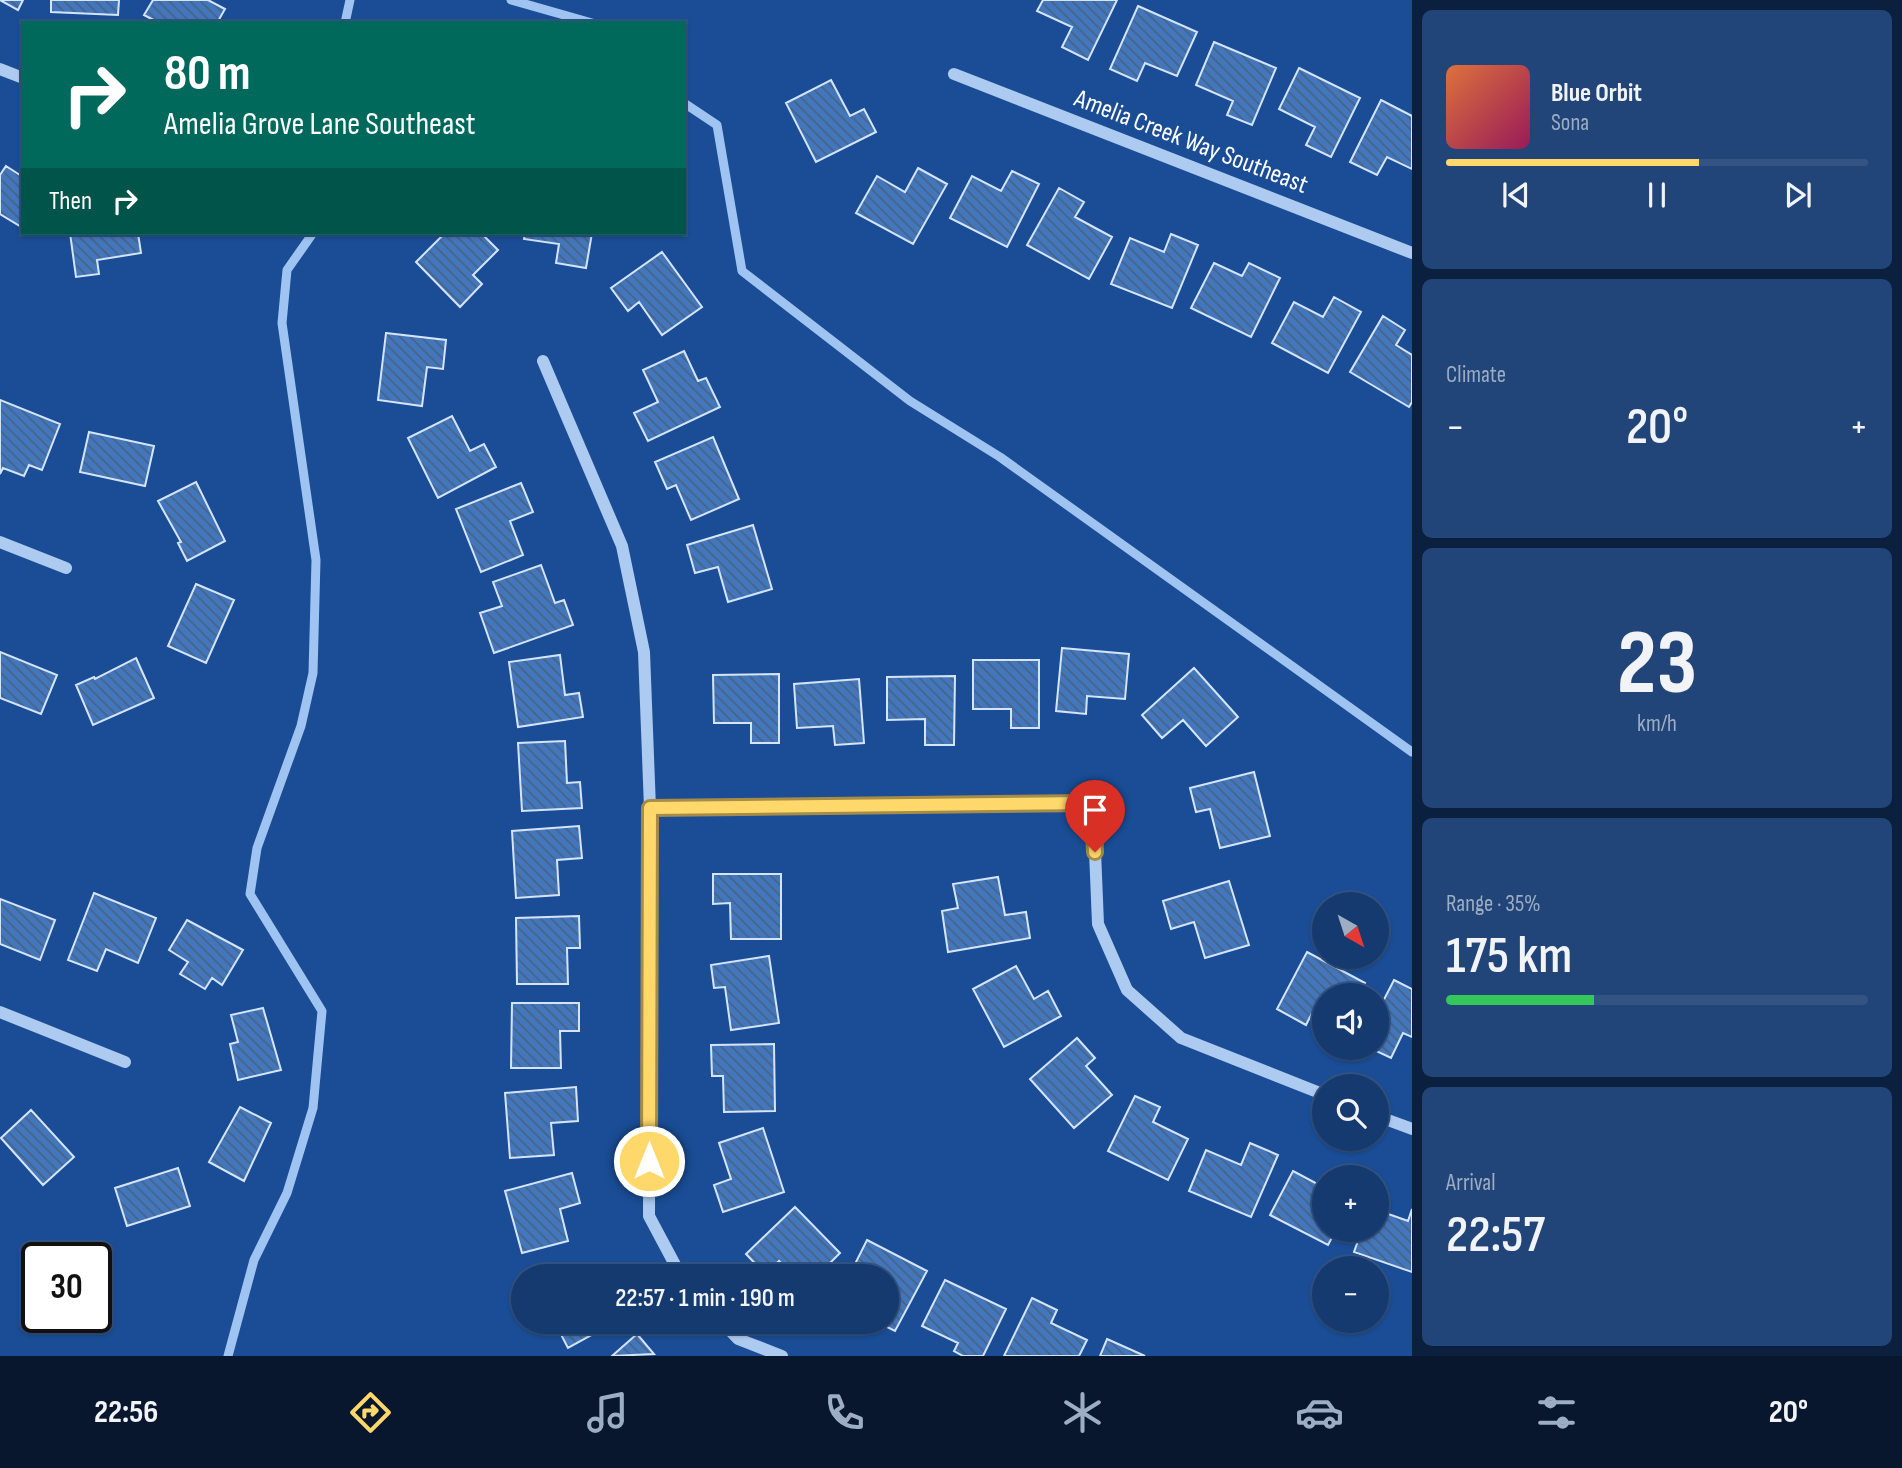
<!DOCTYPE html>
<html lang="en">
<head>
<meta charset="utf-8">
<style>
  body { margin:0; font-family:"Sofia Sans Condensed",sans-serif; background:#214578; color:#f1f3f6; height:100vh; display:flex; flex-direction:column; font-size:26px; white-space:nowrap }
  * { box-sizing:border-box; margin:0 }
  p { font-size:23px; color:#9dadc3 }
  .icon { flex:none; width:38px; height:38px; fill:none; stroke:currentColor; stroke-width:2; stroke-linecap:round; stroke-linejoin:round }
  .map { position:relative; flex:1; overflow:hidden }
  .side { display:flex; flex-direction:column; gap:10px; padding:10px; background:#0b203e; width:490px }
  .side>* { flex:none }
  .banner { position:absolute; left:21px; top:21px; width:665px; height:214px; border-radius:0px; box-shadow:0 2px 5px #0004,0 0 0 2px #335483; background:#00695c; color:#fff; overflow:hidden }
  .needle { width:46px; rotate:141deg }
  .tools { position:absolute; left:1312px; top:892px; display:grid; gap:14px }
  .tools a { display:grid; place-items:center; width:77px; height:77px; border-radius:50%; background:#143a70; box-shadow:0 2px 5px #0004,0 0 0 2px #335483; font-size:35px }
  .speed { position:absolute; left:21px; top:1242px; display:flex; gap:14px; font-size:35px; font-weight:700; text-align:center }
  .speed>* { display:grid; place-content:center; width:91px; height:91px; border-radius:50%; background:#143a70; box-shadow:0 2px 5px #0004,0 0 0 2px #335483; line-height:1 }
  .speed .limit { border:4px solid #111; border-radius:10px; background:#fff; color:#111 }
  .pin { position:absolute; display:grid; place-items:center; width:60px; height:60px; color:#fff; margin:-72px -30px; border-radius:50% 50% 50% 0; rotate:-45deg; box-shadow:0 0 7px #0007 }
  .pin .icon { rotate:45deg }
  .me { position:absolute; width:77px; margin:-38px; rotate:0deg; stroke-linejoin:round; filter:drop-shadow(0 0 5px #0008) }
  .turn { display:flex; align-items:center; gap:24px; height:147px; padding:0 28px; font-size:32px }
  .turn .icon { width:91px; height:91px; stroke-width:2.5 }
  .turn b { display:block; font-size:49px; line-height:60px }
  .then { display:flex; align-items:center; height:66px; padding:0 28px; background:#0003; gap:14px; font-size:26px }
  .big { font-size:52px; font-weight:600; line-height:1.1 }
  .side .tile { flex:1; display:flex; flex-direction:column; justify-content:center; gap:10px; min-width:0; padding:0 24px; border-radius:10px; background:#214578 }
  .side .dial { align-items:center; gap:0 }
  .dial b { font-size:91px; line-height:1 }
  .song { display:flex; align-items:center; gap:21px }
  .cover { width:84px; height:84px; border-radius:10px; background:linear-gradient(135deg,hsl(20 70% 55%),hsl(330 70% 35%)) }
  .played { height:7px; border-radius:4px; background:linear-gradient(90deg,#ffd86c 60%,#335483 60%) }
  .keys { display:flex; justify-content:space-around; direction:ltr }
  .heat { display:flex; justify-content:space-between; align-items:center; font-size:38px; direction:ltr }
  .charge { height:10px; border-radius:5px; background:linear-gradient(90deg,#34c759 35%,#335483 0) }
  .trip { position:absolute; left:511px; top:1264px; width:388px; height:70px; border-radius:35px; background:#143a70; box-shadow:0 2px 5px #0004,0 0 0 2px #335483; font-weight:600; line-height:70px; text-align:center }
  .tab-bar { display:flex; height:112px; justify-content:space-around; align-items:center; background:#08172d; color:#9dadc3 }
  .tab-bar .icon { width:49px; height:49px }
  .tab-bar .current { color:#ffd86c }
  .tab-bar b { font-size:32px; color:#f1f3f6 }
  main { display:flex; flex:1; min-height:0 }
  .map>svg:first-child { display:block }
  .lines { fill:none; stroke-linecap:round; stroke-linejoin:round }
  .stream { stroke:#a0c4f2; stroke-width:9 }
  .building { fill:url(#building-back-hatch); stroke:#d4e5fb; stroke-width:2 }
  .minor { stroke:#adcaf0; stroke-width:12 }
  .route-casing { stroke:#a68c46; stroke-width:18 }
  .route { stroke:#ffd86c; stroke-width:12 }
  .labels { text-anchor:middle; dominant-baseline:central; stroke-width:7; stroke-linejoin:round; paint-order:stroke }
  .street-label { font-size:26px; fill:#fff; stroke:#1a4d96 }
</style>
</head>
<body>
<main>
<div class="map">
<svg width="1412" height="1356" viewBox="0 0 1412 1356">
  <defs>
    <pattern id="building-back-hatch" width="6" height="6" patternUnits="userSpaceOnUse" patternTransform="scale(1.75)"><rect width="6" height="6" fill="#4377bd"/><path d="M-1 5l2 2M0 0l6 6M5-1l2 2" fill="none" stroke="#486284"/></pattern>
  </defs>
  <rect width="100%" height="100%" fill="#1a4d96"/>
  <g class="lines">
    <path class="stream" d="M511,0l81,23
      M345,23l5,-23
      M684,103l33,22 25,146 168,130 90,56 412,295
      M228,1356l26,-96 33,-67 26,-85 9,-97 -72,-117 7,-46 44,-122 12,-53 3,-113 -34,-237 5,-53 26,-37"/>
  </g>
  <path class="building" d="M0,0h23l-5,10z
    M51,0h68l-1,15 -67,-3z
    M153,0h55l17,9 -8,14h-58l-15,-8z
    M1043,0h74l-29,60 -26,-13 10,-20 -35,-16z
    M1138,6l59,26 -20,44 -32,-13 -8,18 -27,-12z
    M1214,42l62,26 -24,57 -25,-10 6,-14 -37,-16z
    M1299,68l61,30 -29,59 -25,-12 9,-18 -36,-18z
    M831,80l19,36 14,-7 12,23 -60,30 -30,-59z
    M1381,100l31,16v53l-25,-12 -10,18 -27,-13z
    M6,166l17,11v51l-23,-14v-39z
    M918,168l29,16 -34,60 -57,-31 21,-37 28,16z
    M1012,171l27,13 -32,63 -57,-29 22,-42 29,15z
    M1059,188l25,14 -9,15 37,20 -23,42 -62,-34z
    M70,233h68l3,20 -44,7 2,14 -23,3z
    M445,233h36l17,17 -25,25 9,9 -22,23 -44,-45z
    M525,233h67l-6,35 -30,-5 3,-19 -35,-5z
    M1171,234l27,11 -26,63 -61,-24 19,-46 34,14z
    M662,252l40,55 -40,28 -23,-33 -11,9 -17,-23z
    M1214,263l28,13 7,-13 31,15 -29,59 -60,-29z
    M1334,297l27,15 -33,61 -56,-30 22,-41 29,15z
    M1383,316l22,14 -9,15 16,10v47l-3,5 -59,-35z
    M386,333l60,7 -3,29 -16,-2 -5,39 -44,-6z
    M684,351l14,30 8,-3 14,29 -72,34 -14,-28 24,-11 -15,-32z
    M0,400l60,24 -18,46 -13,-5 -5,11 -21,-8 -3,6z
    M452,416l18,35 14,-7 12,23 -58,31 -30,-60z
    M89,432l65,14 -9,40 -65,-14z
    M713,437l26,62 -48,21 -15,-35 -9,4 -12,-27z
    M196,482l29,59 -38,20 -9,-18 3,-1 -23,-41z
    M521,483l12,29 -23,9 13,34 -42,17 -25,-63z
    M753,525l19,64 -44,13 -10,-35 -23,6 -8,-28z
    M541,565l14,38 9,-3 9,25 -79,28 -14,-40 22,-7 -9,-24z
    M196,584l38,16 -28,63 -38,-17z
    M1062,648l67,6 -4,45 -38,-3 -1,18 -30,-3z
    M0,652l57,23 -16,39 -41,-16z
    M560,655l5,40 14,-2 4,24 -65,10 -9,-65z
    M136,658l18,40 -61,27 -17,-40 18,-8 1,2z
    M973,660h66v68h-28v-19h-38z
    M1194,668l44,49 -32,29 -23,-26 -21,18 -20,-23z
    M779,674v69h-28v-20h-37l-1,-48z
    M955,676l-1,69h-29v-26l-38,1v-43z
    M859,679l5,64 -29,2 -2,-19 -36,2 -3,-44z
    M565,741l2,42 13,-1 2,26 -60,3 -4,-68z
    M1254,772l16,64 -50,12 -10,-39 -14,3 -6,-24z
    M579,826l3,32 -25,2 2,35 -43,3 -4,-67z
    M713,874h68v65h-50l-1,-36 -17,1z
    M998,877l7,38 21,-3 4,26 -82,14 -6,-41 16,-3 -5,-24z
    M1229,881l20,64 -44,13 -11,-36 -23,7 -8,-28z
    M94,893l62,25 -18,45 -32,-14 -9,22 -29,-11z
    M0,899l55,21 -15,40 -40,-16z
    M579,916l1,32h-13l1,36h-51l-1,-66z
    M187,920l56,30 -21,35 -10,-7 -7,11 -25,-15 8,-12 -19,-12z
    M1307,952l58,31 -7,13h-33v21l-12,-6 -7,14 -29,-16z
    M769,956l10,67 -48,7 -6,-43 -11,1 -3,-23z
    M1016,966l18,33 14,-8 13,25 -57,31 -31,-58z
    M1394,980l18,9v48l-9,-4 -12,25 -21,-10h7v-35z
    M512,1003h67v28h-19l1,37h-50z
    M263,1008l18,62 -43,10 -8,-36 8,-2 -7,-27z
    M1077,1038l18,20 -9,8 26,29 -38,33 -44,-49z
    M774,1044l1,67 -51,1 -1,-36h-11l-1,-31z
    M576,1087l2,34 -27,2 3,32 -44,3 -5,-65z
    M1135,1096l25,11 -7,15 35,17 -20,41 -60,-29z
    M240,1107l31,16 -27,58 -35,-19z
    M31,1110l43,47 -31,28 -42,-47z
    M763,1128l21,64 -61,20 -9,-27 17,-6 -12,-36z
    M1250,1143l28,12 -27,62 -62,-26 17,-41 35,15z
    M178,1168l12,38 -63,20 -12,-38z
    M1293,1171l28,15 4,-7v51h11l-8,15 -58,-30z
    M572,1173l8,30 -20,6 8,32 -46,12 -17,-62z
    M795,1207l45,46 -23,23h-24l-14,-15 -14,13 -19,-20z
    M1412,1209v63l-58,-20 8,-22h15v-20l31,11z
    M867,1240l60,31 -32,60 -20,-10h12v-45h-38z
    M586,1264l6,12h-26z
    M945,1280l61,29 -23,47h-20l-9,-5 4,-8 -36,-17z
    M1032,1298l25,12 -6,13 36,17 -8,16h-75z
    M554,1321h63l-49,27z
    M637,1334l17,20 -42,2z
    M1107,1339l38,17h-45z"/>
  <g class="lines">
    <path class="minor" d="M0,69l23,9
      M954,74l458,179
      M543,361l79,185 22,106 6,156 -1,408 32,60
      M0,542l66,26
      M650,808l443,-5 5,121 29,66 54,48 144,57
      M0,1012l125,50
      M1377,1116l35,13
      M721,1321l17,18 44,17"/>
  </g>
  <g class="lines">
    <defs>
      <path id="route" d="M649,1161l1,-353 443,-5 2,49"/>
    </defs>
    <use href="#route" class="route-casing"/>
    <use href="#route" class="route"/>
  </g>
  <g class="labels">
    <g class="street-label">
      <text transform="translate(1191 142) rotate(21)">Amelia Creek Way Southeast</text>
    </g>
  </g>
</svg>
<div class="tools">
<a><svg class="needle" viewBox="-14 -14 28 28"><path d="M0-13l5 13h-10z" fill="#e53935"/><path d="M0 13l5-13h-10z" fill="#9dadc3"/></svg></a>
<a><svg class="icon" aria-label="sound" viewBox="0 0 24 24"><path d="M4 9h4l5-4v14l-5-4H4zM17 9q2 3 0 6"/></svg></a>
<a><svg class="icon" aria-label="search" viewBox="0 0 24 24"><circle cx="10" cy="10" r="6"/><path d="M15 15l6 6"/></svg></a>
<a>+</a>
<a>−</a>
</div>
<div class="speed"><div class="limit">30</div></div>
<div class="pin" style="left:1095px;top:852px;background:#d93025"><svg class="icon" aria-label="arrive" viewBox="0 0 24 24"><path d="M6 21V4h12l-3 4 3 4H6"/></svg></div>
<svg class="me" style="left:649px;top:1161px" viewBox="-20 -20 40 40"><circle r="17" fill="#ffd86c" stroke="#fff" stroke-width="3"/><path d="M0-11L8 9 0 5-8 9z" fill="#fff"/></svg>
<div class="trip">22:57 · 1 min · 190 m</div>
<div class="banner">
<div class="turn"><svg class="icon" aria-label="right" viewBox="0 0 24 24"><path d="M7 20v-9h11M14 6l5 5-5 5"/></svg><div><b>80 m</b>Amelia Grove Lane Southeast</div></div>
<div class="then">Then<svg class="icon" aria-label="right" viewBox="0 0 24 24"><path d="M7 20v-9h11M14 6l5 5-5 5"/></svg></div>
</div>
</div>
<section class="side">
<div class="tile">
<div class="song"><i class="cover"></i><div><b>Blue Orbit</b><p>Sona</p></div></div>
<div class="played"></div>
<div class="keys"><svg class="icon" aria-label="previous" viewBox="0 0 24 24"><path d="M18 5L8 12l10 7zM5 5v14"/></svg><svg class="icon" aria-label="pause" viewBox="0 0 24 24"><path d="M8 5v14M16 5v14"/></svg><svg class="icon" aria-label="next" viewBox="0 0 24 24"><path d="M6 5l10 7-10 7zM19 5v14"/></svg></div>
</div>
<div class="tile"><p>Climate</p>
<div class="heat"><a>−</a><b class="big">20°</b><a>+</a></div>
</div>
<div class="tile dial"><b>23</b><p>km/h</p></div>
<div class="tile"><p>Range · 35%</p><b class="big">175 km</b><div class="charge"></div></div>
<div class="tile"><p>Arrival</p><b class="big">22:57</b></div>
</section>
</main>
<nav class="tab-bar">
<b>22:56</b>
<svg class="icon current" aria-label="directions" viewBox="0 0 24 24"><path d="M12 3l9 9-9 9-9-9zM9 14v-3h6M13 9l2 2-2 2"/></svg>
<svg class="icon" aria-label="music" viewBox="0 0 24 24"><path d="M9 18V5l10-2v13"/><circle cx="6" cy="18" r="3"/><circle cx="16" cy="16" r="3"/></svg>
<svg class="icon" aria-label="phone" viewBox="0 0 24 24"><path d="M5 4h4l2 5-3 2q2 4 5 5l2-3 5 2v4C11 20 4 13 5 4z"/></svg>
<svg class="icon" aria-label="climate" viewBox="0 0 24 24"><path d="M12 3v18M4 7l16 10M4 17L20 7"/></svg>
<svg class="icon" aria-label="car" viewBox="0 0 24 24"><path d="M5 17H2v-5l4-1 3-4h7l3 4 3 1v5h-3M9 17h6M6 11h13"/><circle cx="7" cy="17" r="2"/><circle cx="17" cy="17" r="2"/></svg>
<svg class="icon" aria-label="filters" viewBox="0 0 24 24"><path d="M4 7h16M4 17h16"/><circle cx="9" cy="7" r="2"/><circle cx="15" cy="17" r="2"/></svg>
<b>20°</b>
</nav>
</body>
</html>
